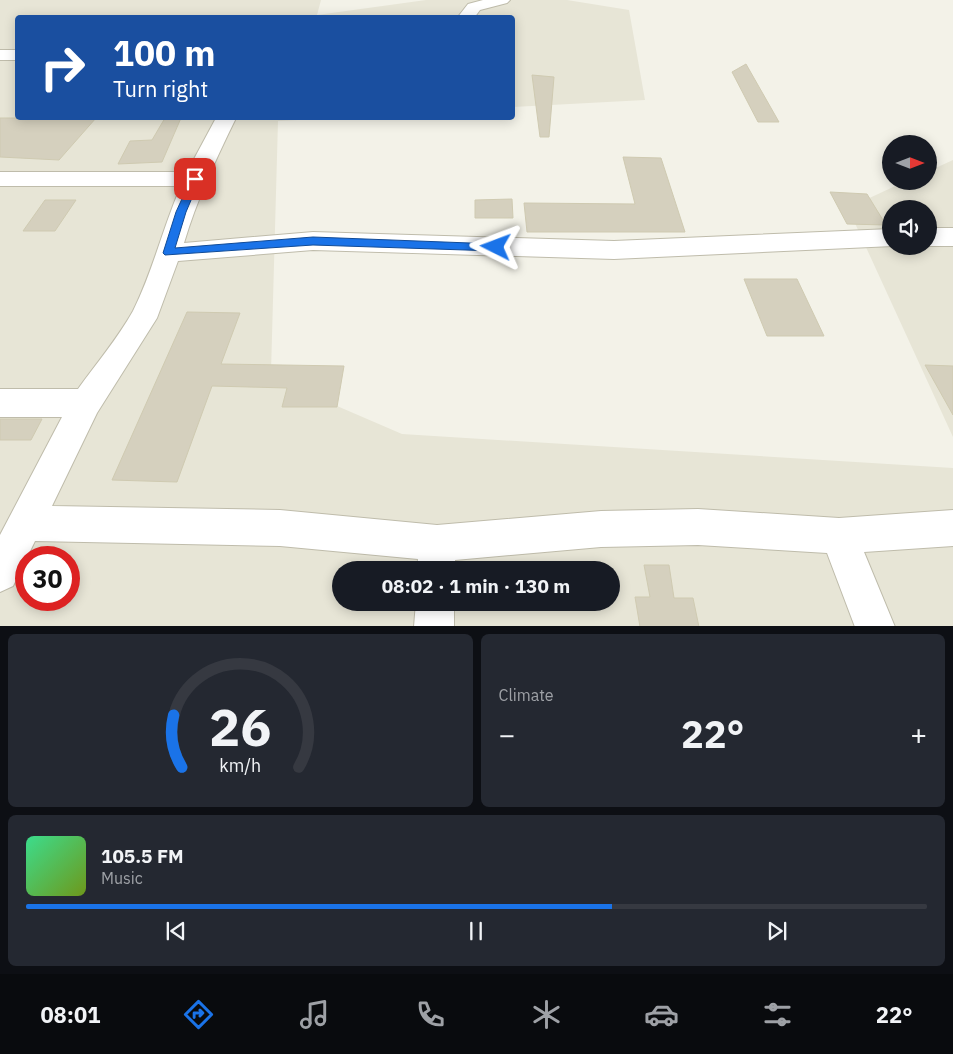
<!DOCTYPE html>
<html lang="en">
<head>
<meta charset="utf-8">
<style>
  body { margin:0; font-family:"IBM Plex Sans",sans-serif; background:#242831; color:#f1f3f6; height:100vh; display:flex; flex-direction:column; font-size:19px; white-space:nowrap }
  * { box-sizing:border-box; margin:0 }
  p { font-size:16px; color:#9ea1a6 }
  .icon { flex:none; width:28px; height:28px; fill:none; stroke:currentColor; stroke-width:2; stroke-linecap:round; stroke-linejoin:round }
  .map { position:relative; height:626px; overflow:hidden }
  .details { display:flex; flex-direction:column; gap:8px; padding:8px; background:#0d0f14; flex:1 }
  .details>* { flex:none }
  .banner { position:absolute; left:15px; top:15px; width:500px; height:105px; border-radius:5px; box-shadow:0 2px 12px #0003; background:#1a4fa0; color:#fff; overflow:hidden }
  .needle { width:32px; rotate:90deg }
  .controls { position:absolute; left:882px; top:135px; display:grid; gap:10px }
  .controls a { display:grid; place-items:center; width:55px; height:55px; border-radius:50%; background:#171b24; box-shadow:0 2px 12px #0003; font-size:25px }
  .speed { position:absolute; left:15px; top:546px; display:flex; gap:10px; font-size:25px; font-weight:700; text-align:center }
  .speed>* { display:grid; place-content:center; width:65px; height:65px; border-radius:50%; background:#171b24; box-shadow:0 2px 12px #0003; line-height:1 }
  .speed .limit { border:8px solid #d22; background:#fff; color:#111 }
  .pin { position:absolute; display:grid; place-items:center; width:42px; height:42px; color:#fff; margin:-21px; border-radius:10px; box-shadow:0 2px 8px #0006 }
  .me { position:absolute; width:55px; margin:-28px; rotate:273deg; stroke-linejoin:round; filter:drop-shadow(0 0 4px #0008) }
  .turn { display:flex; align-items:center; gap:18px; height:105px; padding:0 15px; font-size:22px }
  .turn .icon { width:65px; height:65px; stroke-width:2.5 }
  .turn b { display:block; font-size:35px; line-height:42px }
  .big { font-size:38px; font-weight:700; line-height:1.1 }
  .details .card { flex:1; display:flex; flex-direction:column; justify-content:center; gap:8px; min-width:0; padding:0 18px; border-radius:8px; background:#242831 }
  .details .dial { align-items:center; gap:0 }
  .dial svg { height:130px; overflow:visible; fill:none; stroke:#363941; stroke-width:7; stroke-linecap:round; text-anchor:middle }
  .dial text { fill:#f1f3f6; stroke:none }
  .song { display:flex; align-items:center; gap:15px }
  .cover { width:60px; height:60px; border-radius:8px; background:linear-gradient(135deg,hsl(150 70% 55%),hsl(80 70% 35%)) }
  .played { height:5px; border-radius:2px; background:linear-gradient(90deg,#1a73e8 65%,#363941 65%) }
  .keys { display:flex; justify-content:space-around; direction:ltr }
  .heat { display:flex; justify-content:space-between; align-items:center; font-size:28px; direction:ltr }
  .details .tiles { flex:1; display:grid; gap:8px; grid-template-columns:1fr 1fr }
  .card:last-child { grid-column:span 2 }
  .trip { position:absolute; left:332px; top:561px; width:288px; height:50px; border-radius:25px; background:#171b24; box-shadow:0 2px 12px #0003; font-weight:700; line-height:50px; text-align:center }
  .dock { display:flex; height:80px; justify-content:space-around; align-items:center; background:#090b0e; color:#9ea1a6 }
  .dock .icon { width:35px; height:35px }
  .dock .active { color:#1a73e8 }
  .dock b { font-size:22px; color:#f1f3f6 }
  .map>svg:first-child { display:block }
  .residential { fill:#e7e5d6; fill-rule:evenodd }
  .building { fill:#d5d0be; stroke:#cfcab1 }
  .lines { fill:none; stroke-linecap:round; stroke-linejoin:round }
  .minor-casing { stroke:#bfbcab; stroke-width:2 }
  .minor { fill:#fff; fill-rule:evenodd }
  .route { fill:#1a73e8; stroke:#114b97 }
</style>
</head>
<body>
<div class="map">
<svg width="953" height="627" viewBox="0 0 953 627">
  <rect width="100%" height="100%" fill="#f3f2e8"/>
  <path class="residential" d="M0,0h321l-4,15 109,-15h141l62,10 16,90 -132,7 -1,-89h-494v100h320l-60,3 -7,251 66,34 65,28 551,34v158h-953zM26,558h43v42h-43zM341,570h270v32h-270z
    M953,160v277l-105,-229 58,-27h23v-10zM891,209h38v37h-38z"/>
  <path class="building" d="M746,64l33,58h-21l-26,-50z
    M532,75l22,2 -5,60h-9z
    M0,118h96l-37,42 -59,-3z
    M165,118h16l-19,44 -44,2 12,-23 22,-1z
    M623,157l38,1 24,74h-158l-3,-29 111,1z
    M830,192l37,2 19,31 -39,-1z
    M512,199l1,19h-38v-18z
    M45,200h31l-21,31h-32z
    M744,279h53l27,57h-57z
    M187,312l53,1 -19,51 123,2 -7,41h-55l5,-19 -75,-2 -35,96 -65,-2z
    M925,365l28,1v49z
    M0,419h42l-11,21h-31z
    M644,565h25l5,33h19l6,29h-59l-5,-30h15z"/>
  <g class="lines">
    <defs>
      <path id="minor" d="M483,0h27l-3,3 -27,7 -6,8h-17l11,-14z
        M0,50h18v10h-18z
        M216,118h20c-20,41 -39,81 -52,125l129,-11 301,9 277,-12 2,17 -279,13 -301,-9 -135,11 -21,57 -60,95 -45,93 228,4 157,15 164,-14 97,-2 141,9 114,-8v36l-89,6 31,75h-40l-28,-74 -129,-8 -97,2 -146,13v10h-38l1,-11 -138,-13 -245,-5 -22,45 -13,6v-57l62,-118h-62v-28h78c18,-25 40,-51 55,-78 20,-40 30,-84 48,-125h-181v-14h187z
        M929,228h24v18h-24z
        M416,602h38v25h-40z"/>
    </defs>
    <use href="#minor" class="minor-casing"/>
    <use href="#minor" class="minor"/>
  </g>
  <path class="route" d="M195,176l5,3 -14,33 -11,36 138,-11 183,7 5,3 -5,4 -183,-6 -148,10 -2,-2 13,-41 15,-33z"/>
</svg>
<div class="controls">
<a><svg class="needle" viewBox="-14 -14 28 28"><path d="M0-13l5 13h-10z" fill="#e53935"/><path d="M0 13l5-13h-10z" fill="#9ea1a6"/></svg></a>
<a><svg class="icon" aria-label="sound" viewBox="0 0 24 24"><path d="M4 9h4l5-4v14l-5-4H4zM17 9q2 3 0 6"/></svg></a>
</div>
<div class="speed"><div class="limit">30</div></div>
<div class="pin" style="left:195px;top:179px;background:#d93025"><svg class="icon" aria-label="arrive" viewBox="0 0 24 24"><path d="M6 21V4h12l-3 4 3 4H6"/></svg></div>
<svg class="me" style="left:496px;top:247px" viewBox="-20 -20 40 40"><path d="M0-17L14 15 0 8-14 15z" fill="#1a73e8" stroke="#fff" stroke-width="4"/></svg>
<div class="trip">08:02 · 1 min · 130 m</div>
<div class="banner">
<div class="turn"><svg class="icon" aria-label="right" viewBox="0 0 24 24"><path d="M7 20v-9h11M14 6l5 5-5 5"/></svg><div><b>100 m</b>Turn right</div></div>
</div>
</div>
<section class="details">
<div class="tiles">
<div class="card dial"><svg viewBox="0 0 100 80">
<path d="M14 69A42 42 0 1 1 86 69"/>
<path d="M14 69A42 42 0 0 1 9 37" stroke="#1a73e8"/>
<text x="50" y="56" font-size="32" font-weight="700">26</text>
<text x="50" y="72" font-size="11">km/h</text>
</svg></div>
<div class="card"><p>Climate</p>
<div class="heat"><a>−</a><b class="big">22°</b><a>+</a></div>
</div>
<div class="card">
<div class="song"><i class="cover"></i><div><b>105.5 FM</b><p>Music</p></div></div>
<div class="played"></div>
<div class="keys"><svg class="icon" aria-label="previous" viewBox="0 0 24 24"><path d="M18 5L8 12l10 7zM5 5v14"/></svg><svg class="icon" aria-label="pause" viewBox="0 0 24 24"><path d="M8 5v14M16 5v14"/></svg><svg class="icon" aria-label="next" viewBox="0 0 24 24"><path d="M6 5l10 7-10 7zM19 5v14"/></svg></div>
</div>
</div>
</section>
<nav class="dock">
<b>08:01</b>
<svg class="icon active" aria-label="directions" viewBox="0 0 24 24"><path d="M12 3l9 9-9 9-9-9zM9 14v-3h6M13 9l2 2-2 2"/></svg>
<svg class="icon" aria-label="music" viewBox="0 0 24 24"><path d="M9 18V5l10-2v13"/><circle cx="6" cy="18" r="3"/><circle cx="16" cy="16" r="3"/></svg>
<svg class="icon" aria-label="phone" viewBox="0 0 24 24"><path d="M5 4h4l2 5-3 2q2 4 5 5l2-3 5 2v4C11 20 4 13 5 4z"/></svg>
<svg class="icon" aria-label="climate" viewBox="0 0 24 24"><path d="M12 3v18M4 7l16 10M4 17L20 7"/></svg>
<svg class="icon" aria-label="car" viewBox="0 0 24 24"><path d="M5 17H2v-5l4-1 3-4h7l3 4 3 1v5h-3M9 17h6M6 11h13"/><circle cx="7" cy="17" r="2"/><circle cx="17" cy="17" r="2"/></svg>
<svg class="icon" aria-label="filters" viewBox="0 0 24 24"><path d="M4 7h16M4 17h16"/><circle cx="9" cy="7" r="2"/><circle cx="15" cy="17" r="2"/></svg>
<b>22°</b>
</nav>
</body>
</html>
